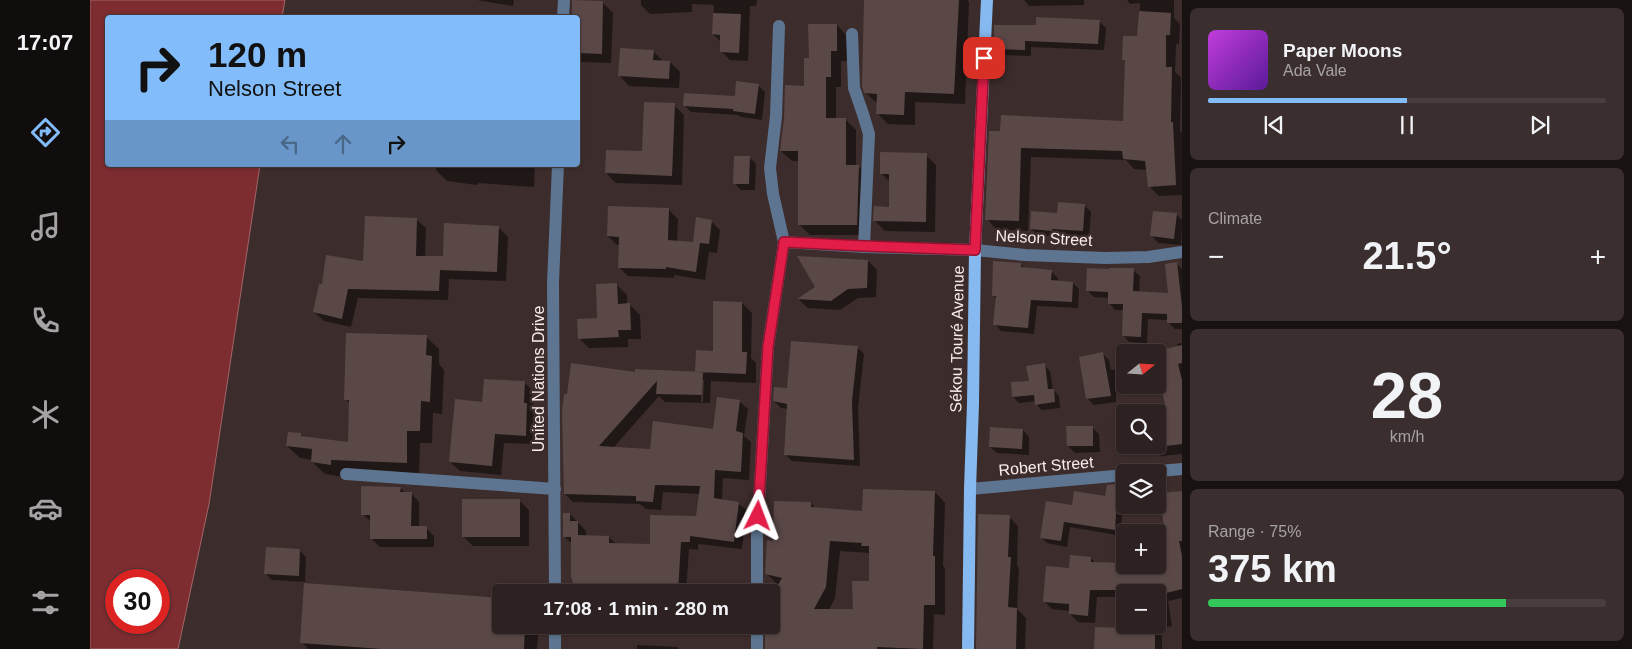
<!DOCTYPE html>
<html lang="en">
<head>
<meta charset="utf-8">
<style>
  body { margin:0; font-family:Arial,sans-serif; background:#3a2e2e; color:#f1f3f6; height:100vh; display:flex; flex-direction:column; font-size:19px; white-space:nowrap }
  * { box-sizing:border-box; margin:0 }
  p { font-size:16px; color:#a7a3a5 }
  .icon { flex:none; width:28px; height:28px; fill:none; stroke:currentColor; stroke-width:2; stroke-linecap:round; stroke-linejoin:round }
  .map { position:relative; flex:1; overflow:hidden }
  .panel { display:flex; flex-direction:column; gap:8px; padding:8px; background:#191212; width:450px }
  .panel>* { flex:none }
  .guide { position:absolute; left:15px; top:15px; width:475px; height:152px; border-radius:5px; box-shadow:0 1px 4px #0004,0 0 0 1px #493e3f; background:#82bcfa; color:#111; overflow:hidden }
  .needle { width:32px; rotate:72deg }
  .controls { position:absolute; left:1026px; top:344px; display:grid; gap:10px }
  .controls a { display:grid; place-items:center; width:50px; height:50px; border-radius:5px; background:#2e2121; box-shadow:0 1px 4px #0004,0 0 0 1px #493e3f; font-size:25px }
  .speed { position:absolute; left:15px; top:569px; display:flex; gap:10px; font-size:25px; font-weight:700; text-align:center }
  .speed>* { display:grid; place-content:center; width:65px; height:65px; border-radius:50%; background:#2e2121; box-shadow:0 1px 4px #0004,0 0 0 1px #493e3f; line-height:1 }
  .speed .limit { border:8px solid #d22; background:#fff; color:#111 }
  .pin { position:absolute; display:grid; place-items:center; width:42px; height:42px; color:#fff; margin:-21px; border-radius:10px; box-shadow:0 2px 8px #0006 }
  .me { position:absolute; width:55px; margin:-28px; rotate:3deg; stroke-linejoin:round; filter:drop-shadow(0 0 4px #0008) }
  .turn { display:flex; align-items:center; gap:18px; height:105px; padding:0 20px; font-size:22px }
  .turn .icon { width:65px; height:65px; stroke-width:2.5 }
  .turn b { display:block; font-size:35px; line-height:42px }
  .lanes { display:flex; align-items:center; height:48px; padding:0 20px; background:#0003; justify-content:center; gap:25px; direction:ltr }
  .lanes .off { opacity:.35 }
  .big { font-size:38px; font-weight:600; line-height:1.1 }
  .panel .tile { flex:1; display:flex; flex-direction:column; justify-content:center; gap:8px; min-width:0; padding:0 18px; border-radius:8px; background:#3a2e2e }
  .panel .dial { align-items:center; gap:0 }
  .dial b { font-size:65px; line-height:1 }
  .song { display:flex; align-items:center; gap:15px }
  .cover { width:60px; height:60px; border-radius:8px; background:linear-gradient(135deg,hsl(290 70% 55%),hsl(270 70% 35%)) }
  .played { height:5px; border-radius:2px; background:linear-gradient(90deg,#82bcfa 50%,#493e3f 50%) }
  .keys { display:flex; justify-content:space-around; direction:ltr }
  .heat { display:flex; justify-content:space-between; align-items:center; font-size:28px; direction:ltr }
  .charge { height:8px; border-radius:4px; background:linear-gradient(90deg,#34c759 75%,#493e3f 0) }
  .trip { position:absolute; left:402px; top:584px; width:288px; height:50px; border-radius:5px; background:#2e2121; box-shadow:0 1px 4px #0004,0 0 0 1px #493e3f; font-weight:600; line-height:50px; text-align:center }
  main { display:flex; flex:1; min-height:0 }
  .dock { display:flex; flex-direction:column; width:90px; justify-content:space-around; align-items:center; background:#120d0d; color:#a7a3a5 }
  .dock .icon { width:35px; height:35px }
  .dock .active { color:#82bcfa }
  .dock b { font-size:22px; color:#f1f3f6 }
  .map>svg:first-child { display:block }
  .water { fill:#7d2c30; stroke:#a26668; fill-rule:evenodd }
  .shadow { fill:#0007; fill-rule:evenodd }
  .building { fill:#5a4847; fill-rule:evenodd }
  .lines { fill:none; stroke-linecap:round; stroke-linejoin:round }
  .minor { stroke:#5d7590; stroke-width:12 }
  .major { stroke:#86b9ef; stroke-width:12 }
  .route-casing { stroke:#92132f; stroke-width:12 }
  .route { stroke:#e11d48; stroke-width:9 }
  .labels { text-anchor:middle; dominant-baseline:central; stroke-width:5; stroke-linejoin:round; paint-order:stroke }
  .street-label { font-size:16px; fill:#f8edec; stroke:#3d2c2c }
</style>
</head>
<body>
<main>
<nav class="dock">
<b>17:07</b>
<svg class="icon active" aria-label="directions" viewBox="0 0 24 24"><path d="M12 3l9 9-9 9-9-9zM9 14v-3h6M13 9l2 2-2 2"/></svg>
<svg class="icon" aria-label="music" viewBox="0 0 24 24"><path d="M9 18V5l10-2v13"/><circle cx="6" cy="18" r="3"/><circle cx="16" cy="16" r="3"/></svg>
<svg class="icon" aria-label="phone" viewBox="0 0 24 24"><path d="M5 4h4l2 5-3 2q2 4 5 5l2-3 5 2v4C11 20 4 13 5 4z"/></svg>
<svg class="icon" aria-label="climate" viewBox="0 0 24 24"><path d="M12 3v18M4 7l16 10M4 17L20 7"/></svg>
<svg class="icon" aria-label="car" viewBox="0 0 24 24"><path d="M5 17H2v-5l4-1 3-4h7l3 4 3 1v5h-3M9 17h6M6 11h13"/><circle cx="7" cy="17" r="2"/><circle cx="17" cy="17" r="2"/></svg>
<svg class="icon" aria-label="filters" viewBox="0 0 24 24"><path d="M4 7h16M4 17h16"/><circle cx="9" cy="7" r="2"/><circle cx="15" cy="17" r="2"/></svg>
</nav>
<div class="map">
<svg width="1092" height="649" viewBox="0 0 1092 649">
  <rect width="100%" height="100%" fill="#3d2c2c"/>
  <path class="water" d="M0,0h195l-3,17 -174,1v147h152l-51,339 -31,145h-88zM26,580h43v42h-43z"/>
  <path class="shadow" d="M387,0h37l-1,6z
    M551,0h116l-1,6h-6l-2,55 -18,-1 -9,-9v-9l-8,-8 1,-29 -22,-1v8l-42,2 -9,-9z
    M775,0h102l2,2 -4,102 -50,-2v23l-27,-1 -11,-11 1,-9 -12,-11z
    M934,0h60v5l-55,1z
    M1037,0h47v18l6,6 -1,20h-3l-1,28 6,6 -1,53 2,2v62l-23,1 -10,-10 -1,-16 -14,-1 -8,-9 -95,-3 -3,74 -32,-2 -9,-10 3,-87 134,-10 2,-60 -3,-3 16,-22 1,-34 -10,1z
    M513,3l10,10 -2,50 -29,-1 -4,-4v-40z
    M1009,21l7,7 -2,22 -73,-3v9l-29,-1 -7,-6 42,-23z
    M747,25l10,11v25h-6v26h-5v33l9,-1 11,11v37h3l10,10 -2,58h-57l-11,-11v-63h-7l-11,-10 24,-64 5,-27z
    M563,51l10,10 7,1 10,10 -1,16 -50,-2 -10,-11z
    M668,85l7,7 -3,28 -21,-3 -3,-2 -47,-3 -6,-6 51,-9z
    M584,105l10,10 -2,70 -66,-2 -10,-10 38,-21z
    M836,155l10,10 -1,67 -50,-1 -10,-10 15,-13v-26l-9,-9z
    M659,157l7,7 -1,26h-14l-7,-7z
    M303,165h14v3z
    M347,165h98l-1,22 -56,-4 -1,2 -30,-4 -11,-11z
    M994,205l7,7 -2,25 -31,-2v2l-20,-2 -7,-6 27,-15z
    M579,210l9,9 -1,23 17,1 17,-22 9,9 -3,23 -8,-1 -4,28 -31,-5v3l-46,-2 -9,-9 1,-22h-3l-9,-9z
    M1086,214l6,6 -1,25 -23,-2 -6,-7z
    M326,219l10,9 -1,29h19l54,-30 10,10 -2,44 -57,-2 -1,21 -90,-2 -7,29 -27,-6 -10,-9 51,-49z
    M778,261l9,9 -1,27 -18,1 -18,12 -32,-2 -9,-8 18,-12z
    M931,264l4,5 26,2 7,7 -1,4 16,1 6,6 -1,19 -41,-2 -3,28 -33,-3 -6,-7 2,-25 -4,-4z
    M1087,264l5,5v60h-7l-7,-7v-2l-20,-1 -1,24 -18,-1 -6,-7 1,-25h-9l-6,-7v-5l-15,-1 -7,-7 46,-20 7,6 -1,17 30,1z
    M527,285l10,10v10h3l10,10 1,24h-13v8l-39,1 -10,-10 20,-18z
    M652,303l10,10 -1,45 5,5v20l-45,-2 -1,22 -45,-1 -6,-6 -46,52 38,2 63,-19 25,-30 9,8 -4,27 7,6 -2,38 -26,-2 -1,23 16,2 9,8 -5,38 -44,-5v6l-9,-1 -3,43h-110l-3,-47 -9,-9 6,-22 16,17v6h23l7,7 35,1 46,-28 3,-23 -37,-2 -2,18 -15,-1 -6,-5 -67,-2 -8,-8 71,-121h62l16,-21zM612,380h2l-1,22h-2z
    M336,337l13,12v15l5,6 -2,44 -9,-1 -1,30h-12l-1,32 -76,2 -18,-3 -13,-12v-2l-12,-2 -13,-12 13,-12 4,3 45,6 1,-39 -4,-5z
    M1092,343v53l-20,-10 -46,7v9l-22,3 -7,-7 16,-44 6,6 2,10 14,-2v17h33v-33h-3l23,-5 -1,-3z
    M767,347l7,7 -6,54 2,58 -68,-5 -6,-6 2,-46 -7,-1 -7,-7z
    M954,365l6,6 3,19 6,6 1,12 -18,2 -6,-6v-3l-17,2 -6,-6 17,-15z
    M434,382l10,10 -1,18 3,3 -1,31 -31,-1 -3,32 -41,-4 -10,-9 34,-59z
    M1092,412v42l-21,2 -9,-9 -18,-1 -2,-1h26v-30z
    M1002,427l7,7 1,18 -25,1 -7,-7z
    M933,430l6,7v18l-32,-2 -7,-6z
    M1034,487l1,18h3v1l-5,-1 -2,23 20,2 2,2h-18v33h33v-22l10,-3 14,-48v106l-14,3 4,25 -10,2v21h-67l51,-18 -1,-6h13v-33h-33v5h-28l-2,26 -17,-1 -8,-8v-3l-18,-2 -8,-8 26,-31 21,-12 5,6h23l3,-28 -52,-9 -3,20 -20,-4 -6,-6 32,-31 33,-9z
    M310,488l6,5h5l8,9v26h7l8,8v11h-54l-8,-8v-16l-9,-9z
    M845,492l10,11 -2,63 2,2v47l-11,-1 -1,35h-167v-24h5l9,-40 -3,-1 -11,-11 8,-31 37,-39 5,6 48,3zM750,551l31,2 -1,30 -16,27h-25l6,-12z
    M429,500l10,10v36h-56l-10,-10z
    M919,517l9,9 -1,39 2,3 -2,41 9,9 -1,31h-48z
    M210,551l6,6 -1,25 -33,-2 -6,-6z
    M216,584l195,15v26h38l-2,24h-229l-6,-7z
    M547,645l40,2 2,2h-42z"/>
  <path class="building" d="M482,0l31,1 -1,53 -24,-1v-35h-6z
    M774,0h95l-5,94 -49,-2 -1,23 -28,-1 1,-20 -13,-1 -2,-7z
    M1049,11l32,2 -1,22h-4v32h6l-1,55h2l3,63 -28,2 -3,-26 -22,-2 -1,-8 -101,-3 -2,73 -34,-1 4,-89h11l1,-16 122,6 2,-61h-3l1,-24h14z
    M623,13l28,1 -2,39 -19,-1v-17l-8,-1z
    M946,17l64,3 -2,24 -73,-3v9l-31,-1v-24h42z
    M718,24h29v27h-6v26h-5v41h20v47h13l-2,60h-59v-74h-18l4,-32 1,-34 19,1v-28h5z
    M530,48l34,2 -1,10 17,1 -1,18 -51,-3z
    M646,81l23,3 -4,30 -22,-3v-2l-50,-3 1,-13 51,3z
    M554,102l31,1 -3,73 -67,-3 1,-23 36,1z
    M790,152l47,1 -1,69 -53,-1 1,-15 15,1v-33h-9z
    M644,156h16l-1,28h-16z
    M968,202l27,2 -2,27 -31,-2v2l-22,-2 1,-18 26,2z
    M518,206l61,2 -1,32 25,2 3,-25 16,3 -3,24 -9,-1 -4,29 -30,-5v2l-48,-1 1,-31 -12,-1z
    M1063,211l24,2 -3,26 -24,-3z
    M275,216l52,2 -1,38h27l1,-33 55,3 -2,46 -57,-2 -1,21 -91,-2 -6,30 -29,-7 6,-28h3l4,-29 37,6z
    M707,256l71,4 -1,28 -19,1 -17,12 -34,-2 18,-12z
    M903,261l28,2v4l31,3 -1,10 22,2 -1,20 -41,-2 -3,28 -35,-3 3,-29h-4z
    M1087,262l5,45v16h-15v-9l-25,-1 -1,24 -19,-1 1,-32h-15v-12l-22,-1 1,-23 22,1v-1h25l-1,23 35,2 -3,-29z
    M527,283l1,21 12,-1 1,27h-13l1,7 -41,2 -1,-20 20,-1 -1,-34z
    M623,301l29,1v50h5l-1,22 -51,-2 1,-22 17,1z
    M256,333l81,2 -1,20 6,1 -2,46 -9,-1 -1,30h-13v32l-76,-3v5l-20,-3 1,-13 -26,-3 2,-14 13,1v3l47,6 1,-42h-5z
    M701,341l67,5 -6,55 2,59 -70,-5 3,-51 -14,-3 1,-14 13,1z
    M1092,345v18l-4,1 4,16v64l-24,3v-33l9,-1 -9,-39v-23z
    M1013,352l8,44 -25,3 -7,-42z
    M481,363l64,9v-3l68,3 -1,23 -46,-1 1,-13 -58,65 51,3 3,-28 60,8 4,-32 23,3 -4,31 7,2 -2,39 -26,-2 -1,28 25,4 -5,40 -44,-6v6h-9l-3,50h-104v-7l-3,-8v-40h-8v-24h7v8h8v14l31,1v7l41,1v-29l46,1 4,-30 -45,-1 -2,17 -17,-1v-5l-72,-2 -2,-82 2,-18h3z
    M955,363l3,26h6l1,13 -20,3 -1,-10 -22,2 -1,-15 18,-1 -3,-15z
    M394,379l41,2 -1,22h3l-1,33 -31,-2 -3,32 -43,-4 6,-63 27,3z
    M976,426h27v20h-26z
    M900,427l33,2 -1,20 -33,-2z
    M1026,484l9,2 -3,14 -5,-1 -2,31 -51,-8 -3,19 -21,-3 6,-37 26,4 2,-14 31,5 2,-11z
    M271,486l40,1 -1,5h12l-1,34h16v13h-57v-24h-9z
    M773,489l72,2 -2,65h2v49h-11l-1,44 -46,-2v2h-112v-24h6v-28l11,-19 -17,-4 2,-34 6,1 1,-40 37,1v5l51,4zM740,541l32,2 -1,3h8v35h-17l1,28h-39l12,-22z
    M1092,491v50h-3l3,15v33l-24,6v-3h-20v-2h-48l-2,26 -19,-2v-10l-26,-2 3,-36 23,2 1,-13 21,2v5l34,1v2h33v-23l8,-3 -7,-46z
    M372,499h58v38h-58z
    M888,514l32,1 -2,42h3l-3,50 9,1 -1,41h-40z
    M176,547l34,2 -1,27 -35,-2z
    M214,583l197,15v27h24l-1,24h-142l-82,-6z
    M1005,627l60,2v20h-61z"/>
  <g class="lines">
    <path class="minor" d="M473,18l1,-18
      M762,34l2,54 9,26 6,20 -5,113
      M694,242l80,5 111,3 50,5 80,3 43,-1 34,-5
      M1059,472l33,-3
      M256,474l209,15
      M880,489l155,-14
      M465,592l-2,-309 5,-118
      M667,592v-57l11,-188 16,-105 -11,-48 -3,-26 6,-52 3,-90
      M465,625v24
      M667,649v-24"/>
    <path class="major" d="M878,649l2,-160 3,-85 2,-154 12,-250"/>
  </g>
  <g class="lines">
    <defs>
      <path id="route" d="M668,516l10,-169 16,-105 80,4 111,4 9,-192"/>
    </defs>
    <use href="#route" class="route-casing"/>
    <use href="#route" class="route"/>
  </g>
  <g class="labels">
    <g class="street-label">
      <text transform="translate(954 238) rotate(3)">Nelson Street</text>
      <text transform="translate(867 339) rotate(-89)">Sékou Touré Avenue</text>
      <text transform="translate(448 379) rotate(-90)">United Nations Drive</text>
      <text transform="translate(956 466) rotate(-5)">Robert Street</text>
    </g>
  </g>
</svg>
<div class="controls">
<a><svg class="needle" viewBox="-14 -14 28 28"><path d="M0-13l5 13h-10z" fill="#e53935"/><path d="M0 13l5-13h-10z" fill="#a7a3a5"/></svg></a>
<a><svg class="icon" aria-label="search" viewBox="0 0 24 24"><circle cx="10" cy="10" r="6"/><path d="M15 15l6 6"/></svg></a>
<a><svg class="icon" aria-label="layers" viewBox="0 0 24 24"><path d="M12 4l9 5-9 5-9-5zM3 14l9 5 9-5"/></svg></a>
<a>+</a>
<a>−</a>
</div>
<div class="speed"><div class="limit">30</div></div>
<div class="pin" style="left:894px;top:58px;background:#d93025"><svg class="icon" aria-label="arrive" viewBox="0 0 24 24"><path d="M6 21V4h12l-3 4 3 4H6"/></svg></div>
<svg class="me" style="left:668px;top:516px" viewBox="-20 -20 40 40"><path d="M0-17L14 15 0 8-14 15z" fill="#e11d48" stroke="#fff" stroke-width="4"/></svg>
<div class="trip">17:08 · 1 min · 280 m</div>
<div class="guide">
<div class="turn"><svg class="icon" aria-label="right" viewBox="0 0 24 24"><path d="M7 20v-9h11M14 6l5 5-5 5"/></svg><div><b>120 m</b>Nelson Street</div></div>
<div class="lanes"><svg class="icon off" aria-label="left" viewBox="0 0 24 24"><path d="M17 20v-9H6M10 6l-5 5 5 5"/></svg><svg class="icon off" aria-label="ahead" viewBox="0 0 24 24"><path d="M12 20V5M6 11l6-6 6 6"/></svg><svg class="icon" aria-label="right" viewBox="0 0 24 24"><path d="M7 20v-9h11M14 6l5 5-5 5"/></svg></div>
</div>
</div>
<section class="panel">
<div class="tile">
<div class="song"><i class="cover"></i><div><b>Paper Moons</b><p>Ada Vale</p></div></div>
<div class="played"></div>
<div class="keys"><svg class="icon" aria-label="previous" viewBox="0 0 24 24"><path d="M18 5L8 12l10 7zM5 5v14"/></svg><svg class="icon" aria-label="pause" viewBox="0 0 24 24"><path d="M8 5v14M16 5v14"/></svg><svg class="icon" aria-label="next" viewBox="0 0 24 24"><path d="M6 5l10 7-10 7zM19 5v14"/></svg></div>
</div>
<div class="tile"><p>Climate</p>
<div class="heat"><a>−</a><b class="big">21.5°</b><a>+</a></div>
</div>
<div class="tile dial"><b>28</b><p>km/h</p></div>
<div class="tile"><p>Range · 75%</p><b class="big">375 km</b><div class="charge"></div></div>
</section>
</main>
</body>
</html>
